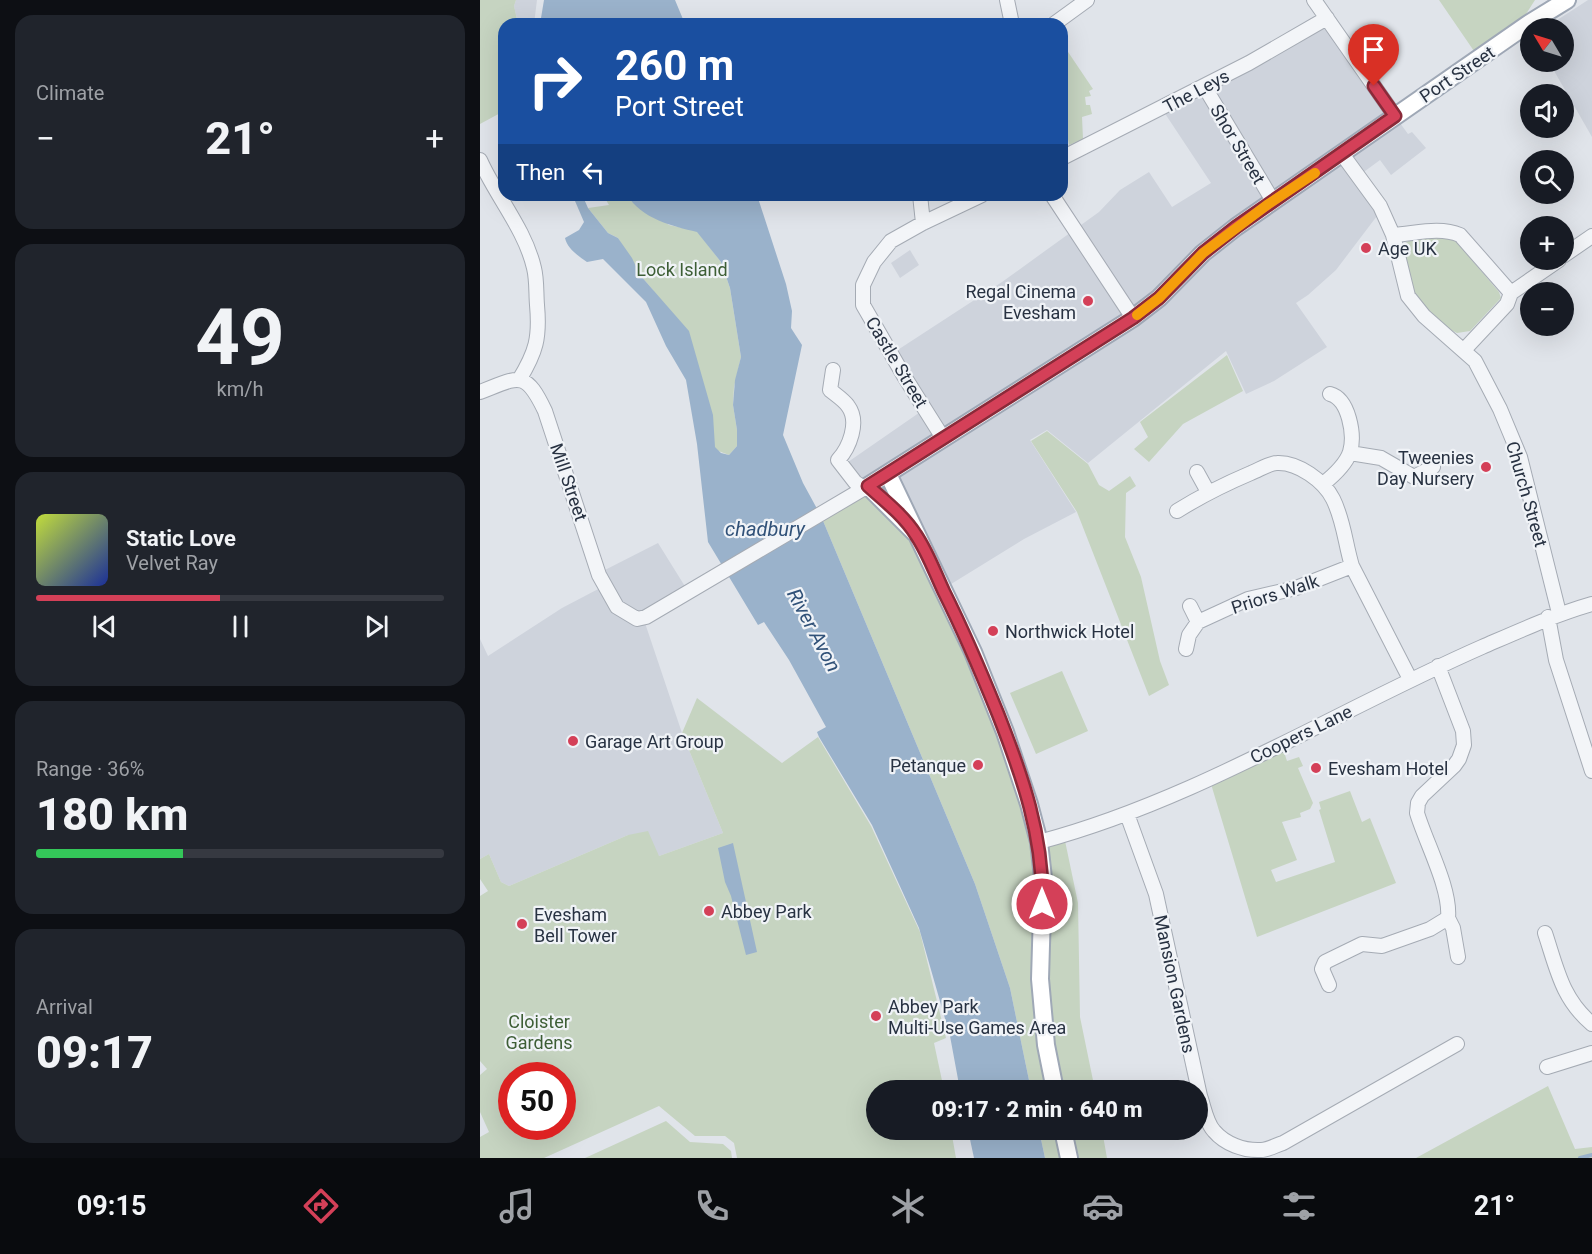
<!DOCTYPE html>
<html lang="en">
<head>
<meta charset="utf-8">
<style>
  body { margin:0; font-family:Roboto,sans-serif; background:#20242c; color:#f1f3f6; height:100vh; display:flex; flex-direction:column; font-size:22px; white-space:nowrap }
  * { box-sizing:border-box; margin:0 }
  p { font-size:20px; color:#9ea1a6 }
  .icon { flex:none; width:33px; height:33px; fill:none; stroke:currentColor; stroke-width:2; stroke-linecap:round; stroke-linejoin:round }
  .map { position:relative; flex:1; overflow:hidden }
  .side { display:flex; flex-direction:column; gap:15px; padding:15px; background:#0d0f14; width:480px }
  .side>* { flex:none }
  .banner { position:absolute; left:18px; top:18px; width:570px; height:183px; border-radius:18px; box-shadow:0 6px 24px #0002; background:#1a4fa0; color:#fff; overflow:hidden }
  .needle { width:39px; rotate:308deg }
  .controls { position:absolute; left:1040px; top:18px; display:grid; gap:12px }
  .controls a { display:grid; place-items:center; width:54px; height:54px; border-radius:50%; background:#171b24; box-shadow:0 6px 24px #0002; font-size:30px }
  .speed { position:absolute; left:18px; top:1062px; display:flex; gap:12px; font-size:30px; font-weight:700; text-align:center }
  .speed>* { display:grid; place-content:center; width:78px; height:78px; border-radius:50%; background:#171b24; box-shadow:0 6px 24px #0002; line-height:1 }
  .speed .limit { border:9px solid #d22; background:#fff; color:#111 }
  .pin { position:absolute; display:grid; place-items:center; width:51px; height:51px; color:#fff; margin:-62px -26px; border-radius:50% 50% 50% 0; rotate:-45deg; box-shadow:0 0 6px #0007 }
  .pin .icon { rotate:45deg }
  .me { position:absolute; width:66px; margin:-33px; rotate:0deg; stroke-linejoin:round; filter:drop-shadow(0 0 4px #0008) }
  .turn { display:flex; align-items:center; gap:21px; height:126px; padding:0 18px; font-size:27px }
  .turn .icon { width:78px; height:78px; stroke-width:2.5 }
  .turn b { display:block; font-size:42px; line-height:51px }
  .then { display:flex; align-items:center; height:57px; padding:0 18px; background:#0003; gap:12px; font-size:22px }
  .big { font-size:45px; font-weight:800; line-height:1.1 }
  .side .tile { flex:1; display:flex; flex-direction:column; justify-content:center; gap:9px; min-width:0; padding:0 21px; border-radius:18px; background:#20242c }
  .side .dial { align-items:center; gap:0 }
  .dial b { font-size:78px; line-height:1 }
  .song { display:flex; align-items:center; gap:18px }
  .cover { width:72px; height:72px; border-radius:9px; background:linear-gradient(135deg,hsl(70 70% 55%),hsl(230 70% 35%)) }
  .played { height:6px; border-radius:3px; background:linear-gradient(90deg,#d44058 45%,#363941 45%) }
  .keys { display:flex; justify-content:space-around; direction:ltr }
  .heat { display:flex; justify-content:space-between; align-items:center; font-size:33px; direction:ltr }
  .charge { height:9px; border-radius:4px; background:linear-gradient(90deg,#34c759 36%,#363941 0) }
  .trip { position:absolute; left:386px; top:1080px; width:342px; height:60px; border-radius:30px; background:#171b24; box-shadow:0 6px 24px #0002; font-weight:800; line-height:60px; text-align:center }
  .tab-bar { display:flex; height:96px; justify-content:space-around; align-items:center; background:#090b0e; color:#9ea1a6 }
  .tab-bar .icon { width:42px; height:42px }
  .tab-bar .active { color:#d44058 }
  .tab-bar b { font-size:27px; color:#f1f3f6 }
  main { display:flex; flex:1; min-height:0 }
  .map>svg:first-child { display:block }
  .built { fill:#ced3dc }
  .green { fill:#c6d4c1; fill-rule:evenodd }
  .water { fill:#9ab2cb }
  .lines { fill:none; stroke-linecap:round; stroke-linejoin:round }
  .stream { stroke:#9ab2cb; stroke-width:4 }
  .minor-casing { stroke:#a5abb4; stroke-width:16 }
  .major-casing { stroke:#9fa8b6; stroke-width:20 }
  .minor { stroke:#f3f5f8; stroke-width:14 }
  .major { stroke:#fff; stroke-width:16 }
  .route-casing { stroke:#8a2a39; stroke-width:15 }
  .route { stroke:#d44058; stroke-width:10 }
  .slow { stroke:#f59e0b; stroke-width:10 }
  .poi-dot { fill:#d44058; stroke:#f0f3f7; stroke-width:2 }
  .labels { text-anchor:middle; dominant-baseline:central; stroke-width:4.5; stroke-linejoin:round; paint-order:stroke }
  .street-label { font-size:18px; fill:#283242; stroke:#f0f3f7 }
  .poi-label { font-size:18px; fill:#283242; stroke:#f0f3f7; text-anchor:start }
  .park-label { font-size:18px; fill:#3d5e35; stroke:#f0f3f7 }
  .water-label { font-size:20px; font-style:italic; fill:#305178; stroke:#f0f3f7 }
</style>
</head>
<body>
<main>
<section class="side">
<div class="tile"><p>Climate</p>
<div class="heat"><a>−</a><b class="big">21°</b><a>+</a></div>
</div>
<div class="tile dial"><b>49</b><p>km/h</p></div>
<div class="tile">
<div class="song"><i class="cover"></i><div><b>Static Love</b><p>Velvet Ray</p></div></div>
<div class="played"></div>
<div class="keys"><svg class="icon" aria-label="previous" viewBox="0 0 24 24"><path d="M18 5L8 12l10 7zM5 5v14"/></svg><svg class="icon" aria-label="pause" viewBox="0 0 24 24"><path d="M8 5v14M16 5v14"/></svg><svg class="icon" aria-label="next" viewBox="0 0 24 24"><path d="M6 5l10 7-10 7zM19 5v14"/></svg></div>
</div>
<div class="tile"><p>Range · 36%</p><b class="big">180 km</b><div class="charge"></div></div>
<div class="tile"><p>Arrival</p><b class="big">09:17</b></div>
</section>
<div class="map">
<svg width="1112" height="1158" viewBox="0 0 1112 1158">
  <rect width="100%" height="100%" fill="#e0e4ea"/>
  <path class="built" d="M36,0h21l-3,24h-16l-4,-18z
    M1108,0h4v137l-43,-75h14v-34h-18z
    M845,20l83,114 4,-2 14,16 -35,27 -11,-15 -23,17 23,35 -44,58 -28,25 -12,8 31,44 -53,34 -28,13 -20,-43 -138,112 -41,-33 -17,10 46,72 -52,27 -81,50 -81,-105 -14,-22 78,-54 -33,-55 109,-71 97,-70 21,-22 29,-18 23,35 39,-24 -49,-74z
    M430,250l9,15 -19,13 -9,-15z
    M178,543l33,53 -46,27 37,110 41,100 -64,23 -31,-21 -119,51 -8,-4 -12,-28 -9,5v-220l8,17 74,-48 42,-22 -5,-13z"/>
  <path class="green" d="M0,0h36l-2,6 4,18h-14v87l-24,13z
    M959,0h96l-9,14 -50,40z
    M582,43l31,46 -4,2 2,5 -6,1 1,8h4l2,9 -10,3 1,22 -14,6 -7,-40z
    M123,195h27l39,30 28,6 24,31 9,26 11,69 -7,30 -1,18 4,25v16l-8,9 -16,-6 -60,-159 -13,-15 -22,-37 -10,-5 -20,-25 21,-3z
    M954,236l20,3 45,53 2,6 -31,33 -13,2 -14,-7 -30,-31 -1,-15 -10,-31 2,-5 8,-5z
    M747,355l16,36 -60,33 -34,38 -15,-13 14,-12 -8,-15z
    M567,431l41,33 11,21 10,6 21,-15 6,10 -10,7 -1,44 16,40 19,84 9,24 -20,11 -72,-184 -46,-71z
    M388,486l67,83 104,273 25,-6 14,67 2,114 15,73h-64l-21,-102 -35,-104 -154,-368z
    M582,671l26,60 -52,23 -26,-61z
    M217,698l85,65 36,-26 53,89 49,106 26,106 -12,5 10,47h-68v40h75l5,28h-219l-3,-15 -9,-7h-30l-36,-30 -115,52h-64v-21l9,-5 -9,-20v-37l7,-6 -7,-8v-165l8,-5 -8,-12v-20l9,-5 12,28 8,4 119,-51 20,-4 11,25 64,-23 -41,-100zM32,1076h50v50h-50z
    M803,749l4,12 12,-4 4,9 -5,2 15,35 -3,6 -10,4 1,4 -19,5 15,38 -26,10 5,12 59,-20 -16,-52 2,-1 -2,-7 31,-11 12,31 8,-4 26,65 -139,54 -46,-153z
    M1068,1086l27,63 17,-2v11h-176z
    M186,1121l24,21 33,2 8,7 1,7h-147z
    M559,1130h63l5,28h-62z"/>
  <path class="water" d="M64,0h131l10,24h-145z
    M147,195h59l4,3 3,-3h64l29,89 6,27 -1,17 11,17 -19,90 20,48 18,33 154,368 35,104 21,102h-71l-10,-54 -31,-108 -47,-103 -53,-88 -2,-5 9,-5 -37,-67 -25,-38 -6,3 -50,-83 -11,-98 -11,-64 -20,-34 -20,-44 -43,-43 -16,3c-9,-6 -20,-14 -22,-24l14,-8 5,-8 -9,-21 9,-2 4,9 20,25 10,5 14,20 8,17 49,56 24,84 2,32 6,6 8,2 8,-9v-16l-4,-25 2,-25 6,-23 -11,-69 -9,-26 -24,-30c-25,-6 -55,-13 -70,-37z
    M253,843l24,109 -11,3 -15,-59 -6,-14 -7,-34z
    M488,1130h71l6,28h-71z"/>
  <g class="lines">
    <path class="stream" d="M1100,1158l12,-3"/>
    <defs>
      <path id="minor" d="M527,0l5,24
        M834,0l81,116
        M574,24l33,-24
        M724,86l69,115
        M862,154l38,52 13,29
        M582,158l187,-95 78,-45
        M0,160c16,36 45,69 54,108 3,12 2,25 3,37 3,33 -1,47 -18,75
        M440,195l3,28
        M572,195l81,123
        M1083,256l29,-20
        M1031,293l48,-33
        M984,350l43,-46 4,-11 -51,-58c-21,-9 -46,-1 -67,0l15,61 16,20 51,45 25,48 20,48 39,156
        M353,370l-3,20c6,5 14,10 18,16 12,16 1,42 -10,54l17,22 10,7
        M0,392c39,-15 45,-23 65,19l54,164 18,32 20,12 9,-2 222,-131
        M463,438l-39,-62 -41,-71v-20l11,-23 17,-21 32,-18 59,-28
        M870,453l31,5 33,19 19,-10
        M717,472l11,20
        M843,484c10,-8 23,-20 27,-32 5,-17 -1,-53 -20,-58
        M697,511c24,-15 48,-27 74,-38 8,-3 18,-10 26,-10 21,-1 47,18 56,36 11,22 12,44 19,67l58,113
        M710,606l8,16
        M1068,617l8,43 36,111
        M706,649l3,-14 9,-13 50,-23 48,-11 56,-22
        M647,814l29,80 44,202c4,11 6,26 14,35 11,13 30,20 47,19 7,0 15,-5 22,-7l174,-99
        M559,842c155,-41 297,-131 443,-195 37,-16 72,-32 110,-43
        M968,918l5,10 5,29
        M1065,933c12,36 17,66 47,91
        M849,985l-7,-16 3,-7 37,-18 20,2 48,-17 18,-11c3,-29 -22,-75 -31,-105l1,-10 4,-7 32,-30 5,-7 5,-14 -1,-14 -25,-65
        M1067,1067l45,-14"/>
      <path id="major" d="M408,474l85,178 32,80 24,72 10,38 4,36 -3,101 6,66 9,45
        M435,533l-47,-47 265,-168 26,-20 44,-45 33,-26 292,-203 39,-24
        M583,1130l6,28"/>
    </defs>
    <use href="#minor" class="minor-casing"/>
    <use href="#major" class="major-casing"/>
    <use href="#minor" class="minor"/>
    <use href="#major" class="major"/>
  </g>
  <g class="lines">
    <defs>
      <path id="route" d="M562,904c2,-67 -20,-129 -44,-190 -17,-42 -34,-82 -54,-122 -9,-19 -16,-39 -28,-57 -12,-19 -31,-34 -48,-49l265,-168 26,-20 44,-45 33,-26 159,-111 -21,-30"/>
    </defs>
    <use href="#route" class="route-casing"/>
    <use href="#route" class="route"/>
    <path class="slow" d="M657,315l22,-17 44,-45 64,-48 48,-32"/>
  </g>
  <g class="poi-dot">
    <circle cx="886" cy="248" r="6"/>
    <circle cx="608" cy="301" r="6"/>
    <circle cx="1006" cy="467" r="6"/>
    <circle cx="513" cy="631" r="6"/>
    <circle cx="93" cy="741" r="6"/>
    <circle cx="498" cy="765" r="6"/>
    <circle cx="836" cy="768" r="6"/>
    <circle cx="229" cy="911" r="6"/>
    <circle cx="42" cy="924" r="6"/>
    <circle cx="396" cy="1016" r="6"/>
  </g>
  <g class="labels">
    <g class="street-label">
      <text transform="translate(977 74) rotate(-34)">Port Street</text>
      <text transform="translate(716 91) rotate(-28)">The Leys</text>
      <text transform="translate(758 144) rotate(59)">Shor Street</text>
      <text transform="translate(417 362) rotate(59)">Castle Street</text>
      <text transform="translate(89 482) rotate(71)">Mill Street</text>
      <text transform="translate(1047 494) rotate(74)">Church Street</text>
      <text transform="translate(795 594) rotate(-18)">Priors Walk</text>
      <text transform="translate(821 734) rotate(-26)">Coopers Lane</text>
      <text transform="translate(695 984) rotate(78)">Mansion Gardens</text>
    </g>
    <g class="poi-label">
      <text x="898" y="248">Age UK</text>
      <text x="596" y="291" text-anchor="end">Regal Cinema<tspan x="596" dy="21">Evesham</tspan></text>
      <text x="994" y="457" text-anchor="end">Tweenies<tspan x="994" dy="21">Day Nursery</tspan></text>
      <text x="525" y="631">Northwick Hotel</text>
      <text x="105" y="741">Garage Art Group</text>
      <text x="486" y="765" text-anchor="end">Petanque</text>
      <text x="848" y="768">Evesham Hotel</text>
      <text x="241" y="911">Abbey Park</text>
      <text x="54" y="914">Evesham<tspan x="54" dy="21">Bell Tower</tspan></text>
      <text x="408" y="1006">Abbey Park<tspan x="408" dy="21">Multi-Use Games Area</tspan></text>
    </g>
    <g class="park-label">
      <text x="202" y="269">Lock Island</text>
      <text x="59" y="1021">Cloister<tspan x="59" dy="21">Gardens</tspan></text>
    </g>
    <g class="water-label">
      <text x="285" y="529">chadbury</text>
      <text transform="translate(334 630) rotate(62)">River Avon</text>
    </g>
  </g>
</svg>
<div class="controls">
<a><svg class="needle" viewBox="-14 -14 28 28"><path d="M0-13l5 13h-10z" fill="#e53935"/><path d="M0 13l5-13h-10z" fill="#9ea1a6"/></svg></a>
<a><svg class="icon" aria-label="sound" viewBox="0 0 24 24"><path d="M4 9h4l5-4v14l-5-4H4zM17 9q2 3 0 6"/></svg></a>
<a><svg class="icon" aria-label="search" viewBox="0 0 24 24"><circle cx="10" cy="10" r="6"/><path d="M15 15l6 6"/></svg></a>
<a>+</a>
<a>−</a>
</div>
<div class="speed"><div class="limit">50</div></div>
<div class="pin" style="left:894px;top:86px;background:#d93025"><svg class="icon" aria-label="arrive" viewBox="0 0 24 24"><path d="M6 21V4h12l-3 4 3 4H6"/></svg></div>
<svg class="me" style="left:562px;top:904px" viewBox="-20 -20 40 40"><circle r="17" fill="#d44058" stroke="#fff" stroke-width="3"/><path d="M0-11L8 9 0 5-8 9z" fill="#fff"/></svg>
<div class="trip">09:17 · 2 min · 640 m</div>
<div class="banner">
<div class="turn"><svg class="icon" aria-label="right" viewBox="0 0 24 24"><path d="M7 20v-9h11M14 6l5 5-5 5"/></svg><div><b>260 m</b>Port Street</div></div>
<div class="then">Then<svg class="icon" aria-label="left" viewBox="0 0 24 24"><path d="M17 20v-9H6M10 6l-5 5 5 5"/></svg></div>
</div>
</div>
</main>
<nav class="tab-bar">
<b>09:15</b>
<svg class="icon active" aria-label="directions" viewBox="0 0 24 24"><path d="M12 3l9 9-9 9-9-9zM9 14v-3h6M13 9l2 2-2 2"/></svg>
<svg class="icon" aria-label="music" viewBox="0 0 24 24"><path d="M9 18V5l10-2v13"/><circle cx="6" cy="18" r="3"/><circle cx="16" cy="16" r="3"/></svg>
<svg class="icon" aria-label="phone" viewBox="0 0 24 24"><path d="M5 4h4l2 5-3 2q2 4 5 5l2-3 5 2v4C11 20 4 13 5 4z"/></svg>
<svg class="icon" aria-label="climate" viewBox="0 0 24 24"><path d="M12 3v18M4 7l16 10M4 17L20 7"/></svg>
<svg class="icon" aria-label="car" viewBox="0 0 24 24"><path d="M5 17H2v-5l4-1 3-4h7l3 4 3 1v5h-3M9 17h6M6 11h13"/><circle cx="7" cy="17" r="2"/><circle cx="17" cy="17" r="2"/></svg>
<svg class="icon" aria-label="filters" viewBox="0 0 24 24"><path d="M4 7h16M4 17h16"/><circle cx="9" cy="7" r="2"/><circle cx="15" cy="17" r="2"/></svg>
<b>21°</b>
</nav>
</body>
</html>
